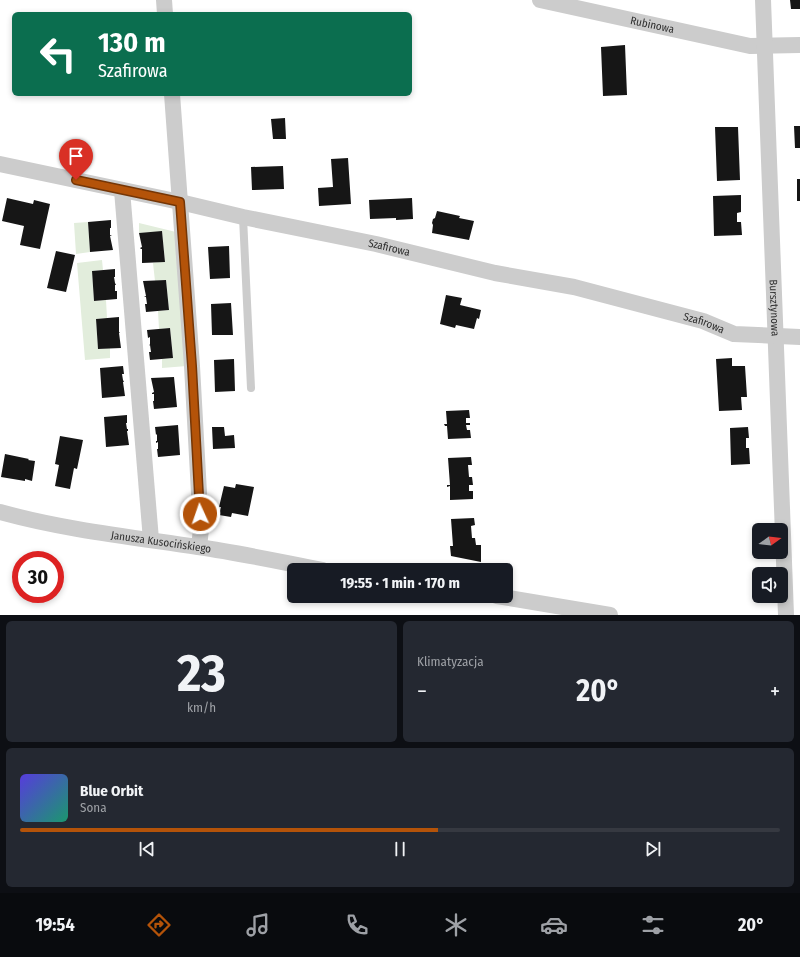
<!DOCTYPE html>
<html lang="pl">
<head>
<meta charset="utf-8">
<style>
  body { margin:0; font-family:"Fira Sans Condensed",sans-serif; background:#242831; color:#f1f3f6; height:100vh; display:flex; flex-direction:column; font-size:15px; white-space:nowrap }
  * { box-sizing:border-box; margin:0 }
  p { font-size:13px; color:#9ea1a6 }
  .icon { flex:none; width:22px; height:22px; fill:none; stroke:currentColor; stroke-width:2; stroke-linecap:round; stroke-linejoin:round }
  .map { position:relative; height:615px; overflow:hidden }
  .panel { display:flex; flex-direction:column; gap:6px; padding:6px; background:#0d0f14; flex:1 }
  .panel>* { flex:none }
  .guide { position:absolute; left:12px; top:12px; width:400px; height:84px; border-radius:6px; box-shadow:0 2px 6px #0003; background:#0b6e4f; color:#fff; overflow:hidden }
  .needle { width:26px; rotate:75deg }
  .buttons { position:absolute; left:752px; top:523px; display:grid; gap:8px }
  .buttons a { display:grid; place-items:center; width:36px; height:36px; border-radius:6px; background:#171b24; box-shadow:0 2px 6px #0003; font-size:20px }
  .speed { position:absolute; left:12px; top:551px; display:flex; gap:8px; font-size:20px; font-weight:700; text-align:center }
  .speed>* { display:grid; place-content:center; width:52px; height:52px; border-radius:50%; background:#171b24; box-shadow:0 2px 6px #0003; line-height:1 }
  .speed .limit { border:6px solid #d22; background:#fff; color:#111 }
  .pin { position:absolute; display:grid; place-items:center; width:34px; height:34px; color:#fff; margin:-41px -17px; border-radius:50% 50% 50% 0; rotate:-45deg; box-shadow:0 0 4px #0007 }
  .pin .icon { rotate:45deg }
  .me { position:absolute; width:44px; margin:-22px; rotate:357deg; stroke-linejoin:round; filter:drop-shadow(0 0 3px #0008) }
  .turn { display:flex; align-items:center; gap:14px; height:84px; padding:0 20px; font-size:18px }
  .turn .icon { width:52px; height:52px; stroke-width:2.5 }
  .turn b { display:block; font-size:28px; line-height:34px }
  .big { font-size:30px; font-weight:700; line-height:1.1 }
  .panel .card { flex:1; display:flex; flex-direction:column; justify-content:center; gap:6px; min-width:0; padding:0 14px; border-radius:6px; background:#242831 }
  .panel .dial { align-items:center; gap:0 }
  .dial b { font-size:52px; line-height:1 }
  .song { display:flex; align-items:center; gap:12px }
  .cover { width:48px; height:48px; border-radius:6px; background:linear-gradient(135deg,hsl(250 70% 55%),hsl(160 70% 35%)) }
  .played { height:4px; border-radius:2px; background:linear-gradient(90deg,#b45309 55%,#363941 55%) }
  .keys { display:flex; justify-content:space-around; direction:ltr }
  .heat { display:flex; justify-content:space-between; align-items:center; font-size:22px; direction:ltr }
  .panel .tiles { flex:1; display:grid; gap:6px; grid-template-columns:1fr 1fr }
  .card:last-child { grid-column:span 2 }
  .trip { position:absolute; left:287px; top:563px; width:226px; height:40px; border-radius:6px; background:#171b24; box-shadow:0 2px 6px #0003; font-weight:700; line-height:40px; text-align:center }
  .tabs { display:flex; height:64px; justify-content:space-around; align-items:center; background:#090b0e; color:#9ea1a6 }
  .tabs .icon { width:28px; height:28px }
  .tabs .current { color:#b45309 }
  .tabs b { font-size:18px; color:#f1f3f6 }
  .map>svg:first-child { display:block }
  .green { fill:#e2eddc }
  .building { fill:#161616 }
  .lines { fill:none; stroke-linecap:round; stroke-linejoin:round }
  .lane { stroke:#ccc; stroke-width:8 }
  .street { stroke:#ccc; stroke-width:16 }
  .route-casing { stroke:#753606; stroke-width:10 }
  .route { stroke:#b45309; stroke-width:7 }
  .labels { text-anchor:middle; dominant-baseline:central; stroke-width:4; stroke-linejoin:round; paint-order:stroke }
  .street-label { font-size:11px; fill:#2f2f2f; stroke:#fff }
</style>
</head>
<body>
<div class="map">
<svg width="800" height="615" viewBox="0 0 800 615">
  <rect width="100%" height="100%" fill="#fff"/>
  <path class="green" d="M88,222l2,30 -14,2 -2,-31z
    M139,223l37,9 11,134 -25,2v-9l11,-1 -3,-30 -11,1 -1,-18 11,-1 -3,-30 -11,1 -2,-18 12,-2 -3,-29 -23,1z
    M102,260l1,10 -11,1 2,30 12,-1 1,18 -11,1 2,30 12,-1v10l-25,2 -8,-97z"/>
  <path class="building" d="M790,0h10v9h-9z
    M625,45l2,50 -24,1 -2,-49z
    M285,118l1,21h-13l-2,-20z
    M794,126h6v22h-5z
    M715,127h23l2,53 -23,1z
    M348,158l3,46 -32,2 -1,-18 15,-1 -2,-28z
    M283,166l1,23 -32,1 -1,-23z
    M797,179h3v22h-3z
    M741,195v17l-4,1v9h4l1,13 -28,1 -1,-40z
    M7,198l26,6 1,-4 16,4 -10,45 -20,-4 4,-19 -22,-5z
    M412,198l1,21 -17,1v-2l-26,1 -1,-19z
    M437,211l23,5 -1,2 15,3 -5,19 -37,-7 1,-8 -1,-2 1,-4 2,-1z
    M111,220v8h-1v7l2,1h-2l3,14 -23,2 -2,-30z
    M162,231l3,31 -23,1v-14h-1l-1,-1 2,-1 -3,-14z
    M229,246l1,32 -20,1 -2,-32z
    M56,251l19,4 -9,37 -19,-4z
    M115,269v8h-1l1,6 1,2h-1v6h2v8l-23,2 -2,-30z
    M166,280l3,30 -23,2 -1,-8h2l-1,-7h-2l2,-1 -3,-15z
    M446,295l16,3 -2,7 21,5 -2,9 -2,-1 -3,11 -18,-4 -1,3 -15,-4z
    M231,303l2,32h-21l-1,-31z
    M119,317v15h1l-1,1 2,15 -23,1 -2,-30z
    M170,328l3,30 -23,2 -1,-8h2l-1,-7 -1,1 1,-2v-7l-2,1 -1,-8z
    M732,358v8h13l2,31h-6l1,13 -23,1 -3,-52z
    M234,359l1,32 -20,1 -1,-32z
    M123,366l1,8h-2l1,6 1,2h-1l2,14 -23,2 -2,-30z
    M174,377l3,30 -23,2 -1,-8h1v-7h-2v-1l2,-1 -3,-14z
    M469,410l1,8h-4v5h4v2h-4l1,5h3l1,8 -23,1 -1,-13h-2l-1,-2h3l-1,-13z
    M127,415v8h-1l1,6h1v2h-1l2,14 -23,2 -2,-30z
    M178,425l2,30 -22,2 -1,-8h1v-7l-2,1v-2h1v-7l-1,1 -1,-8z
    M212,427h12l1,9 9,-1 1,13 -22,1z
    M748,427l1,11h-3v10h3l1,16 -19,1 -1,-37z
    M60,436l23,4 -6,29 -3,-1 -4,21 -15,-3 4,-21 -4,-1z
    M5,454l24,5 -1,1 7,1 -3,20 -7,-2v2l-24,-4z
    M471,457l1,8h-4l1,12h3l1,8h-4v6h4v8l-23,1v-14l-3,1v-2h3l-2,-27z
    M236,484l18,3 -6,29 -16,-3 -1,4 -12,-2 2,-8h-2l5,-21 11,2z
    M474,518l1,7 -4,1 1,12h3l1,7h5v17l-30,-6 -1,-10h3l-2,-27z"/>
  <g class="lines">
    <path class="lane" d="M243,217l8,171"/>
    <g class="street">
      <path d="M164,0l1,14"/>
      <path id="s1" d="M540,0l210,46 50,-1"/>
      <path id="s2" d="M763,0l23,615"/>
      <path d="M172,94l20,272 9,163 -2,18"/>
      <path id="s3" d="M0,164l180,38 63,15 133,27 119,29 79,14 129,34 31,13 66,3"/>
      <path d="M122,190l29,350"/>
      <path id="s4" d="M0,512c65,18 131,25 198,35 42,6 83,15 125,23"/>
      <path d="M497,596l113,19"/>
    </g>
  </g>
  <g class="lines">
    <defs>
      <path id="route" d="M76,180l104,22 12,164 8,148"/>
    </defs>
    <use href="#route" class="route-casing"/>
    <use href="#route" class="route"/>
  </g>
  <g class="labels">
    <g class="street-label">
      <text stroke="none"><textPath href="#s1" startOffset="115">Rubinowa</textPath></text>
      <text stroke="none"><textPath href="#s3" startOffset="398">Szafirowa</textPath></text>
      <text stroke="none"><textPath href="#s2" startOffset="308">Bursztynowa</textPath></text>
      <text stroke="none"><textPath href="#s3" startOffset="722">Szafirowa</textPath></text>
      <text stroke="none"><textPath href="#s4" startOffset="164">Janusza Kusocińskiego</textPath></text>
    </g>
  </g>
</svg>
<div class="buttons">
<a><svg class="needle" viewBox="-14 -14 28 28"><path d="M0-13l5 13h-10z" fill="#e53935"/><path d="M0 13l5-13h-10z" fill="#9ea1a6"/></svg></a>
<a><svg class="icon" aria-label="sound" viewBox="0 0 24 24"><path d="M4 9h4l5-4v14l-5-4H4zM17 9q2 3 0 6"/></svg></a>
</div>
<div class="speed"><div class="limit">30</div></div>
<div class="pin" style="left:76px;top:180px;background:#d93025"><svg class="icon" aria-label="arrive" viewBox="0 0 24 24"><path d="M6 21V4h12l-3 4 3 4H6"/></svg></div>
<svg class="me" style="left:200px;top:514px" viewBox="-20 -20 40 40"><circle r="17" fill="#b45309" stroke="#fff" stroke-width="3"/><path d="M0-11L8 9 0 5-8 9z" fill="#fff"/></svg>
<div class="trip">19:55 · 1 min · 170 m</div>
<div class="guide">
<div class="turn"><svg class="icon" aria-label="left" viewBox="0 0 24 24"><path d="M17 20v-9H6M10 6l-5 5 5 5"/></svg><div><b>130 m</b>Szafirowa</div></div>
</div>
</div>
<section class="panel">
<div class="tiles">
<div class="card dial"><b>23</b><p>km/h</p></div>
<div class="card"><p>Klimatyzacja</p>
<div class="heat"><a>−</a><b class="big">20°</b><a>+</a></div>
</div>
<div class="card">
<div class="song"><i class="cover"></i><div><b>Blue Orbit</b><p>Sona</p></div></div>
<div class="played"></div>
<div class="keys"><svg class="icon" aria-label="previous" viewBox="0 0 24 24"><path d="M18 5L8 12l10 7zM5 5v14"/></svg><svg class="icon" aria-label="pause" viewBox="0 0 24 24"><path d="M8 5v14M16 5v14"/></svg><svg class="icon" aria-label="next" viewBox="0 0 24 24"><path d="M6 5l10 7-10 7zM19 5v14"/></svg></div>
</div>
</div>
</section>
<nav class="tabs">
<b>19:54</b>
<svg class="icon current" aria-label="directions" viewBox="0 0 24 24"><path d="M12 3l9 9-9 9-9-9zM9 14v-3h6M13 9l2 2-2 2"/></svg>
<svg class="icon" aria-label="music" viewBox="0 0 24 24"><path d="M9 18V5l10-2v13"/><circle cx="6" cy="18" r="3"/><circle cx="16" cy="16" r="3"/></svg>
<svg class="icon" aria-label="phone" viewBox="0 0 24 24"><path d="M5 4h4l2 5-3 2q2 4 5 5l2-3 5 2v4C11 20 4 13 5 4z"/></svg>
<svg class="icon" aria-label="climate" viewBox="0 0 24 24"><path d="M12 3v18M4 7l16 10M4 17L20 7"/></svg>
<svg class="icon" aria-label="car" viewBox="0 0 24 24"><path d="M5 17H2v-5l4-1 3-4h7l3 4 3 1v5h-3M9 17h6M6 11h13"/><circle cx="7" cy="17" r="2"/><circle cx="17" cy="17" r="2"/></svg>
<svg class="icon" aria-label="filters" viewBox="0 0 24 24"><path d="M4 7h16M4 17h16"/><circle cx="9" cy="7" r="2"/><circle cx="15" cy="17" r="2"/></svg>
<b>20°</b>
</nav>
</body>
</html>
